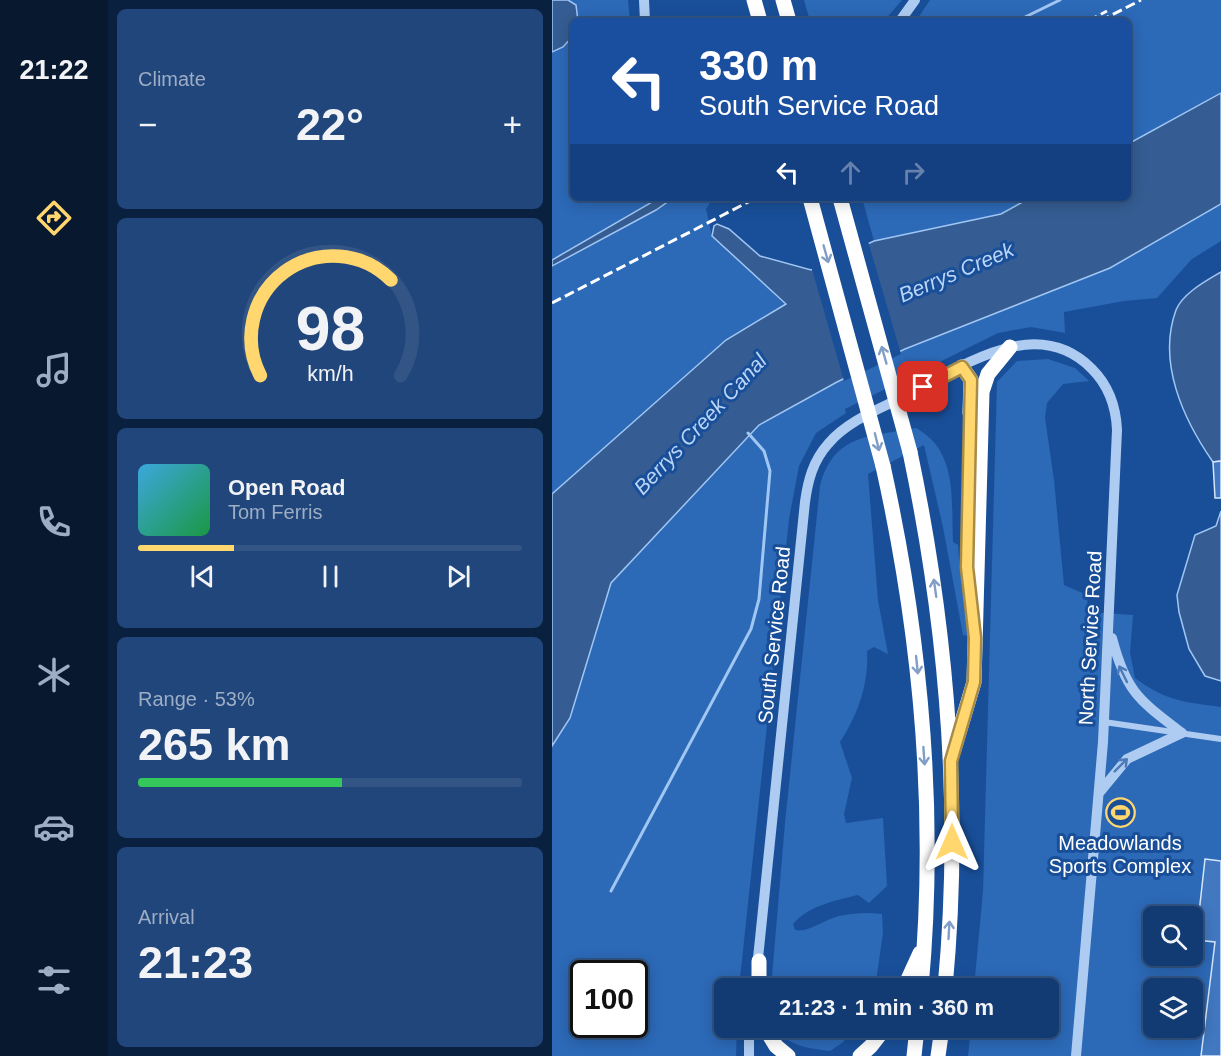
<!DOCTYPE html>
<html lang="en">
<head>
<meta charset="utf-8">
<style>
  body { margin:0; font-family:Arial,sans-serif; background:#20467b; color:#f1f3f6; height:100vh; display:flex; flex-direction:column; font-size:22px; white-space:nowrap }
  * { box-sizing:border-box; margin:0 }
  p { font-size:20px; color:#9dadc4 }
  .icon { flex:none; width:33px; height:33px; fill:none; stroke:currentColor; stroke-width:2; stroke-linecap:round; stroke-linejoin:round }
  .map { position:relative; flex:1; overflow:hidden }
  .drawer { display:flex; flex-direction:column; gap:9px; padding:9px; background:#0a203f; width:444px }
  .drawer>* { flex:none }
  .hud { position:absolute; left:18px; top:18px; width:561px; height:183px; border-radius:9px; box-shadow:0 3px 15px #0003,0 0 0 2px #325585; background:#1a4fa0; color:#fff; overflow:hidden }
  .buttons { position:absolute; left:591px; top:906px; display:grid; gap:12px }
  .buttons a { display:grid; place-items:center; width:60px; height:60px; border-radius:9px; background:#133b73; box-shadow:0 3px 15px #0003,0 0 0 2px #325585; font-size:30px }
  .speed { position:absolute; left:18px; top:960px; display:flex; gap:12px; font-size:30px; font-weight:700; text-align:center }
  .speed>* { display:grid; place-content:center; width:78px; height:78px; border-radius:50%; background:#133b73; box-shadow:0 3px 15px #0003,0 0 0 2px #325585; line-height:1 }
  .speed .limit { border:3px solid #111; border-radius:9px; background:#fff; color:#111 }
  .pin { position:absolute; display:grid; place-items:center; width:51px; height:51px; color:#fff; margin:-26px; border-radius:12px; box-shadow:0 3px 9px #0006 }
  .me { position:absolute; width:66px; margin:-33px; rotate:0deg; stroke-linejoin:round; filter:drop-shadow(0 0 4px #0008) }
  .turn { display:flex; align-items:center; gap:21px; height:126px; padding:0 30px; font-size:27px }
  .turn .icon { width:78px; height:78px; stroke-width:2.5 }
  .turn b { display:block; font-size:42px; line-height:51px }
  .lanes { display:flex; align-items:center; height:57px; padding:0 30px; background:#0003; justify-content:center; gap:30px; direction:ltr }
  .lanes .off { opacity:.35 }
  .big { font-size:45px; font-weight:800; line-height:1.1 }
  .drawer .card { flex:1; display:flex; flex-direction:column; justify-content:center; gap:9px; min-width:0; padding:0 21px; border-radius:9px; background:#20467b }
  .drawer .dial { align-items:center; gap:0 }
  .dial svg { height:156px; overflow:visible; fill:none; stroke:#325585; stroke-width:7; stroke-linecap:round; text-anchor:middle }
  .dial text { fill:#f1f3f6; stroke:none }
  .song { display:flex; align-items:center; gap:18px }
  .cover { width:72px; height:72px; border-radius:9px; background:linear-gradient(135deg,hsl(200 70% 55%),hsl(140 70% 35%)) }
  .played { height:6px; border-radius:3px; background:linear-gradient(90deg,#ffd76e 25%,#325585 25%) }
  .keys { display:flex; justify-content:space-around; direction:ltr }
  .heat { display:flex; justify-content:space-between; align-items:center; font-size:33px; direction:ltr }
  .charge { height:9px; border-radius:4px; background:linear-gradient(90deg,#34c759 53%,#325585 0) }
  .trip { position:absolute; left:162px; top:978px; width:345px; height:60px; border-radius:9px; background:#133b73; box-shadow:0 3px 15px #0003,0 0 0 2px #325585; font-weight:800; line-height:60px; text-align:center }
  main { display:flex; flex:1; min-height:0 }
  .tab-bar { display:flex; flex-direction:column; width:108px; justify-content:space-around; align-items:center; background:#08182e; color:#9dadc4 }
  .tab-bar .icon { width:42px; height:42px }
  .tab-bar .selected { color:#ffd76e }
  .tab-bar b { font-size:27px; color:#f1f3f6 }
  .map>svg:first-child { display:block }
  .green { fill:#2c69b7; fill-rule:evenodd }
  .water { fill:#355d93; stroke:#a0c6f3; stroke-width:1.5 }
  .pier { fill:#194f99 }
  .lines { fill:none; stroke-linecap:round; stroke-linejoin:round }
  .stream { stroke:#a0c6f3; stroke-width:3 }
  .building { fill:#4178c0; stroke:#d5e6fc; stroke-width:1.5 }
  .minor { stroke:#aecbf1; stroke-width:6 }
  .tertiary { stroke:#aecbf1; stroke-width:10 }
  .motorway { stroke:#fff; stroke-width:15 }
  .rail { stroke:#fff; stroke-width:3; stroke-dasharray:10 4.5; stroke-linecap:butt }
  .motorway-bridge { stroke:#fff; stroke-width:15 }
  .oneway { stroke:#809ec7 }
  .oneway2 { stroke:#4d7ab8 }
  .route-casing { stroke:#a68c48; stroke-width:15 }
  .route { stroke:#ffd76e; stroke-width:10 }
  .labels { text-anchor:middle; dominant-baseline:central; stroke-width:6; stroke-linejoin:round; paint-order:stroke }
  .street-label { font-size:20px; fill:#fff; stroke:#194f99 }
  .poi-label { font-size:20px; fill:#fff; stroke:#194f99 }
  .water-label { font-size:21px; font-style:italic; fill:#bad5f8; stroke:#194f99 }
</style>
</head>
<body>
<main>
<nav class="tab-bar">
<b>21:22</b>
<svg class="icon selected" aria-label="directions" viewBox="0 0 24 24"><path d="M12 3l9 9-9 9-9-9zM9 14v-3h6M13 9l2 2-2 2"/></svg>
<svg class="icon" aria-label="music" viewBox="0 0 24 24"><path d="M9 18V5l10-2v13"/><circle cx="6" cy="18" r="3"/><circle cx="16" cy="16" r="3"/></svg>
<svg class="icon" aria-label="phone" viewBox="0 0 24 24"><path d="M5 4h4l2 5-3 2q2 4 5 5l2-3 5 2v4C11 20 4 13 5 4z"/></svg>
<svg class="icon" aria-label="climate" viewBox="0 0 24 24"><path d="M12 3v18M4 7l16 10M4 17L20 7"/></svg>
<svg class="icon" aria-label="car" viewBox="0 0 24 24"><path d="M5 17H2v-5l4-1 3-4h7l3 4 3 1v5h-3M9 17h6M6 11h13"/><circle cx="7" cy="17" r="2"/><circle cx="17" cy="17" r="2"/></svg>
<svg class="icon" aria-label="filters" viewBox="0 0 24 24"><path d="M4 7h16M4 17h16"/><circle cx="9" cy="7" r="2"/><circle cx="15" cy="17" r="2"/></svg>
</nav>
<section class="drawer">
<div class="card"><p>Climate</p>
<div class="heat"><a>−</a><b class="big">22°</b><a>+</a></div>
</div>
<div class="card dial"><svg viewBox="0 0 100 80">
<path d="M14 69A42 42 0 1 1 86 69"/>
<path d="M14 69A42 42 0 0 1 81 20" stroke="#ffd76e"/>
<text x="50" y="56" font-size="32" font-weight="700">98</text>
<text x="50" y="72" font-size="11">km/h</text>
</svg></div>
<div class="card">
<div class="song"><i class="cover"></i><div><b>Open Road</b><p>Tom Ferris</p></div></div>
<div class="played"></div>
<div class="keys"><svg class="icon" aria-label="previous" viewBox="0 0 24 24"><path d="M18 5L8 12l10 7zM5 5v14"/></svg><svg class="icon" aria-label="pause" viewBox="0 0 24 24"><path d="M8 5v14M16 5v14"/></svg><svg class="icon" aria-label="next" viewBox="0 0 24 24"><path d="M6 5l10 7-10 7zM19 5v14"/></svg></div>
</div>
<div class="card"><p>Range · 53%</p><b class="big">265 km</b><div class="charge"></div></div>
<div class="card"><p>Arrival</p><b class="big">21:23</b></div>
</section>
<div class="map">
<svg width="669" height="1056" viewBox="0 0 669 1056">
  <rect width="100%" height="100%" fill="#194f99"/>
  <path class="green" d="M0,0h76l2,21h-57v177h140l-7,11 6,27 75,68 -61,36 -174,154z
    M252,0h98l-18,21h-74z
    M378,0h291v93l-93,51v-123h-212z
    M310,198h168l-29,16 -127,27z
    M669,204v37l-29,18 -35,39 -33,3 -60,11 1,21 -34,-6 -33,6 -153,76 1,4 -30,20 -17,33 -10,53 -50,469h-15v40h13l-1,28h-184v-310l18,-28 41,-135 148,-159 78,-42 68,-33 205,-81zM32,974h50v50h-50z
    M496,359l27,9 14,13 -26,3 -16,19 -2,15 9,62 10,105 23,10 1,17 45,3 -3,38 5,25c31,23 49,24 86,29v349h-253l3,-28h77v-40h-74l9,-97 14,-509 20,-21zM602,916h38v40h-38zM602,988h38v40h-38z
    M364,428c42,23 35,71 37,114l5,3c1,31 9,60 10,91l-5,-1 -20,-108 -19,-82 -56,29 10,126 10,54 -14,-7 -7,4c2,32 -9,64 -27,91l12,36 -8,36 2,9 37,-5 4,68 -18,17 -11,-8c-24,6 -48,10 -65,29l2,6c14,3 30,-11 44,-14 15,-3 28,-4 43,-2l1,19 -8,55h-104l14,-165 35,-337c14,-53 50,-49 96,-58z
    M225,1028h79l-14,15 -12,8c-21,-3 -42,-4 -53,-23z"/>
  <path class="water" d="M0,0h16l8,5 2,16h-5v15l-10,11 -11,5z
    M669,93v111l-111,64 -205,81 -68,33 -78,43 -148,158 -41,135 -18,28v-252l174,-154 60,-36 -74,-68 2,-10 3,-2 12,5 31,27 51,14 63,-29 127,-27 29,-16h98v-54z
    M101,198h20l-17,12 -104,56v-6l102,-59z
    M669,272v189l-8,1c-30,-43 -56,-100 -37,-152 7,-17 30,-29 45,-38z
    M669,511v170l-16,-5 -16,-27 -10,-37 -2,-17 18,-60 21,-9z"/>
  <path class="pier" d="M316,241l33,113 -57,27 -33,-115z"/>
  <g class="lines">
    <path class="stream" d="M465,21l43,-21
      M59,891l140,-262 8,-30 11,-128 -6,-20 -16,-18"/>
  </g>
  <path class="building" d="M669,461v37h-6l-2,-36z
    M653,859l16,2v195h-20l14,-114 -19,-2z"/>
  <g class="lines">
    <path class="minor" d="M552,722l117,17"/>
    <path class="tertiary" d="M92,0l1,21
      M348,21l15,-21
      M547,793l28,-34 55,-26c-43,-33 -56,-41 -70,-95
      M205,968l48,-466c3,-22 8,-41 23,-58 21,-25 57,-37 85,-52 53,-28 125,-78 179,-23 17,17 24,37 25,61l-14,312 -27,314
      M197,1028v28"/>
    <path class="motorway" d="M202,0l6,21
      M231,0l6,21
      M410,367l9,13 -1,33
      M358,452c37,176 52,357 35,536
      M331,466c38,171 54,348 38,522
      M402,749l20,-67 8,-290 6,-18 22,-27
      M207,961v27
      M352,988l16,-35
      M213,1028l11,18 12,10
      M308,1056l11,-10 14,-18
      M362,1056l3,-28
      M386,1056l4,-28"/>
    <path class="rail" d="M536,21l19,-10
      M548,21l41,-21
      M0,303l204,-105"/>
    <path class="motorway-bridge" d="M258,198l73,268
      M288,198l70,254"/>
  </g>
  <defs><path id="oneway-shaft" d="M-6 0H5M1.5-3L5.5 0L1.5 3" fill="none" stroke-width="1.6" stroke-linecap="round" stroke-linejoin="round" transform="scale(1.5)"/></defs>
  <g class="oneway">
    <use href="#oneway-shaft" transform="translate(274 254) rotate(74)"/>
    <use href="#oneway-shaft" transform="translate(332 355) rotate(-106)"/>
    <use href="#oneway-shaft" transform="translate(325 442) rotate(76)"/>
    <use href="#oneway-shaft" transform="translate(383 588) rotate(-98)"/>
    <use href="#oneway-shaft" transform="translate(365 665) rotate(84)"/>
    <use href="#oneway-shaft" transform="translate(372 756) rotate(86)"/>
    <use href="#oneway-shaft" transform="translate(397 930) rotate(-87)"/>
  </g>
  <g class="oneway2">
    <use href="#oneway-shaft" transform="translate(571 674) rotate(-116)"/>
    <use href="#oneway-shaft" transform="translate(569 765) rotate(-45)"/>
  </g>
  <g class="lines">
    <defs>
      <path id="route" d="M371,387l39,-20 9,13 -4,187 8,71 -1,44 -23,79 1,81"/>
    </defs>
    <use href="#route" class="route-casing"/>
    <use href="#route" class="route"/>
  </g>
  <defs>
    <symbol id="stadium-ring" viewBox="-11 -11 22 22"><circle r="9.5" fill="#194f99" stroke="#ffd76e" stroke-width="1.5"/><path d="M0-5a6.5 5 0 1 0 0 10a6.5 5 0 1 0 0-10ZM-3.5-1.8h7v3.6h-7Z" fill="#ffd76e"/></symbol>
  </defs>
  <g fill-rule="evenodd">
    <use href="#stadium-ring" x="552" y="796" width="33" height="33"/>
  </g>
  <g class="labels">
    <g class="street-label">
      <text transform="translate(222 635) rotate(-84)">South Service Road</text>
      <text transform="translate(538 638) rotate(-87)">North Service Road</text>
    </g>
    <g class="poi-label">
      <text x="568" y="843">Meadowlands<tspan x="568" dy="23">Sports Complex</tspan></text>
    </g>
    <g class="water-label">
      <text transform="translate(404 272) rotate(-23)">Berrys Creek</text>
      <text transform="translate(148 424) rotate(-47)">Berrys Creek Canal</text>
    </g>
  </g>
</svg>
<div class="buttons">
<a><svg class="icon" aria-label="search" viewBox="0 0 24 24"><circle cx="10" cy="10" r="6"/><path d="M15 15l6 6"/></svg></a>
<a><svg class="icon" aria-label="layers" viewBox="0 0 24 24"><path d="M12 4l9 5-9 5-9-5zM3 14l9 5 9-5"/></svg></a>
</div>
<div class="speed"><div class="limit">100</div></div>
<div class="pin" style="left:371px;top:387px;background:#d93025"><svg class="icon" aria-label="arrive" viewBox="0 0 24 24"><path d="M6 21V4h12l-3 4 3 4H6"/></svg></div>
<svg class="me" style="left:400px;top:842px" viewBox="-20 -20 40 40"><path d="M0-17L14 15 0 8-14 15z" fill="#ffd76e" stroke="#fff" stroke-width="4"/></svg>
<div class="trip">21:23 · 1 min · 360 m</div>
<div class="hud">
<div class="turn"><svg class="icon" aria-label="left" viewBox="0 0 24 24"><path d="M17 20v-9H6M10 6l-5 5 5 5"/></svg><div><b>330 m</b>South Service Road</div></div>
<div class="lanes"><svg class="icon" aria-label="left" viewBox="0 0 24 24"><path d="M17 20v-9H6M10 6l-5 5 5 5"/></svg><svg class="icon off" aria-label="ahead" viewBox="0 0 24 24"><path d="M12 20V5M6 11l6-6 6 6"/></svg><svg class="icon off" aria-label="right" viewBox="0 0 24 24"><path d="M7 20v-9h11M14 6l5 5-5 5"/></svg></div>
</div>
</div>
</main>
</body>
</html>
